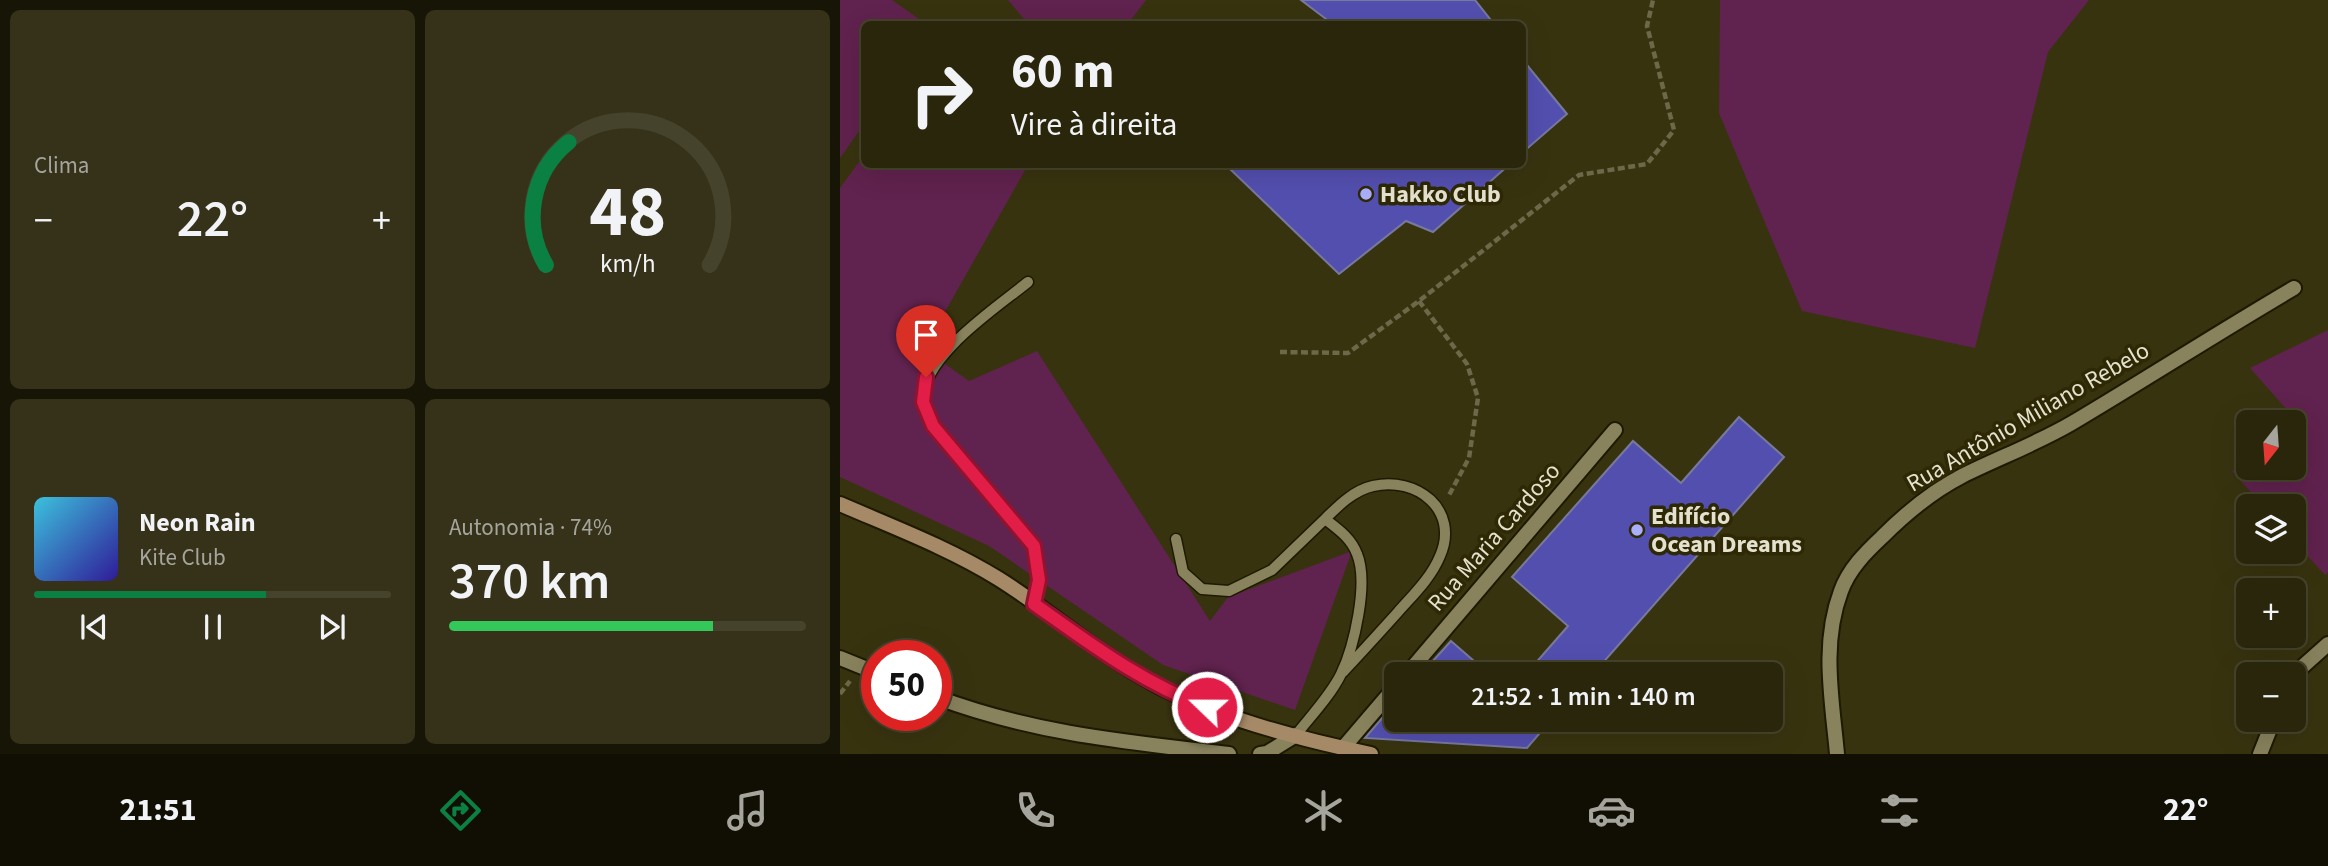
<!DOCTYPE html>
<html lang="pt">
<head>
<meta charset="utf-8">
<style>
  body { margin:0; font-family:"Source Sans 3",sans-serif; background:#363219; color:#f1f3f6; height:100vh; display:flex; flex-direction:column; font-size:26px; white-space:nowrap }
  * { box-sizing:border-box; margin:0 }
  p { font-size:23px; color:#a5a59d }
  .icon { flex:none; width:38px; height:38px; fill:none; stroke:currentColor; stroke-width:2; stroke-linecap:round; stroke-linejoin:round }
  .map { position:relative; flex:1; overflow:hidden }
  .details { display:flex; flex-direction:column; gap:10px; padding:10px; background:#171506; width:840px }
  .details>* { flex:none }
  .top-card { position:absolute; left:21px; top:21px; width:665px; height:147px; border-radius:10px; box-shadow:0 7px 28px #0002,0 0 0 2px #46432c; background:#2a260b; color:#f1f3f6; overflow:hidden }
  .needle { width:46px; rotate:197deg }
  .fabs { position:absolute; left:1396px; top:410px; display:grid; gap:14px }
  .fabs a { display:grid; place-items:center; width:70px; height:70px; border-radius:10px; background:#2a260b; box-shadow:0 7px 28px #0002,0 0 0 2px #46432c; font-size:35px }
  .speed { position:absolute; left:21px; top:640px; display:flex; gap:14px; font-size:35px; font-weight:700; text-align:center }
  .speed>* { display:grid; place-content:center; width:91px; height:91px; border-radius:50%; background:#2a260b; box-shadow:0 7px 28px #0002,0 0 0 2px #46432c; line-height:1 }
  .speed .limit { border:10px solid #d22; background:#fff; color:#111 }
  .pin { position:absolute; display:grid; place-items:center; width:60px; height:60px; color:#fff; margin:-72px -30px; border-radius:50% 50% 50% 0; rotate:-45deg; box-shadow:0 0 7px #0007 }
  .pin .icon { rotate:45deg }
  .me { position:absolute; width:77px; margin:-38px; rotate:292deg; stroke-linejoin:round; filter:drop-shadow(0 0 5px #0008) }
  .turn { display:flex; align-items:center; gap:24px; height:147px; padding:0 35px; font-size:32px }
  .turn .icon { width:91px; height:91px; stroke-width:2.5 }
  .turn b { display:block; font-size:49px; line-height:60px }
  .big { font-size:52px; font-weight:600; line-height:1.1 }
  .details .tile { flex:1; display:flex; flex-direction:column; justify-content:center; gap:10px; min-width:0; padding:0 24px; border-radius:10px; background:#363219 }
  .details .dial { align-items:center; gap:0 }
  .dial svg { height:182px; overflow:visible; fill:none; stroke:#46432c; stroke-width:7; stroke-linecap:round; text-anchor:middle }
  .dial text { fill:#f1f3f6; stroke:none }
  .song { display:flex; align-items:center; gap:21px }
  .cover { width:84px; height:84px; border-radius:10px; background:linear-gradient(135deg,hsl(190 70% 55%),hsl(250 70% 35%)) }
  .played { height:7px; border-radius:4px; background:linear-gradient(90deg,#0b8043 65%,#46432c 65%) }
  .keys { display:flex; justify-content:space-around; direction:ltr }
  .heat { display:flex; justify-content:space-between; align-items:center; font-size:38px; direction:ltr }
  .charge { height:10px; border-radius:5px; background:linear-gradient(90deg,#34c759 74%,#46432c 0) }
  .details .tiles { flex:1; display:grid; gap:10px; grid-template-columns:repeat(2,1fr) }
  .trip { position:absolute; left:544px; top:662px; width:399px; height:70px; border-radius:10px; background:#2a260b; box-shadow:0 7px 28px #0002,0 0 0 2px #46432c; font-weight:600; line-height:70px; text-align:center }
  .dock { display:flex; height:112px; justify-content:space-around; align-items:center; background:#110f04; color:#a5a59d }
  .dock .icon { width:49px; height:49px }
  .dock .selected { color:#0b8043 }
  .dock b { font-size:32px; color:#f1f3f6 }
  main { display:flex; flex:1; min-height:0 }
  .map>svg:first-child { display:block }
  .green { fill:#60224e }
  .building { fill:#534faf; stroke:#777a9d; stroke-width:2 }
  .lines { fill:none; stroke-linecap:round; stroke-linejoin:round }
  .service-casing { stroke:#1e1a01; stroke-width:13 }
  .minor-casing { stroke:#1e1a01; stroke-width:18 }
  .secondary-casing { stroke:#1e1a01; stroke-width:18 }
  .path { stroke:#6c6849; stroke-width:4.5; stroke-dasharray:7 3.5; stroke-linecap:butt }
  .service { stroke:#88825d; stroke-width:10 }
  .minor { stroke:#88825d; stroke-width:14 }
  .secondary { stroke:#a68a67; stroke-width:14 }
  .route-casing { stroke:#92132f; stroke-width:18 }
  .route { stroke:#e11d48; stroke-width:12 }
  .poi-dot { fill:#abaffb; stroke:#2e2804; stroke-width:2.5 }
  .labels { text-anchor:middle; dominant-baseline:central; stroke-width:7; stroke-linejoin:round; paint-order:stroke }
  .poi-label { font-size:24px; font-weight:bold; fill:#e4e2ce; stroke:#2e2804; text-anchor:start }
  .street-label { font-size:24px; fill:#e4e2ce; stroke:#2e2804 }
</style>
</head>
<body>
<main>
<section class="details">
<div class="tiles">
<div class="tile"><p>Clima</p>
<div class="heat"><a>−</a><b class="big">22°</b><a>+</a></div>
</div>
<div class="tile dial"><svg viewBox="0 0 100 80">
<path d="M14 69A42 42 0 1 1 86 69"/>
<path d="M14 69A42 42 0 0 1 24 15" stroke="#0b8043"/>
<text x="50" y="56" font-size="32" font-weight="700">48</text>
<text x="50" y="72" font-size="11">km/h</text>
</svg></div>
<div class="tile">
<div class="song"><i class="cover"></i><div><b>Neon Rain</b><p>Kite Club</p></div></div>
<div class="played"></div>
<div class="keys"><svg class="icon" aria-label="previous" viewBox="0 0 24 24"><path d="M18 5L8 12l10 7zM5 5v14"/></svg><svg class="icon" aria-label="pause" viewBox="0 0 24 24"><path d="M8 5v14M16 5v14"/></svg><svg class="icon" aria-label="next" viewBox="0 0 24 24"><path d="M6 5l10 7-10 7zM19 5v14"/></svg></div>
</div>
<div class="tile"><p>Autonomia · 74%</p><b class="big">370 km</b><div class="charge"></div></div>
</div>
</section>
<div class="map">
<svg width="1488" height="754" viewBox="0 0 1488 754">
  <rect width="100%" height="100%" fill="#38330f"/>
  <path class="green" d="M0,0h52l34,24h-62v100l-24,34z
    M168,0h138l-18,24h-100z
    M880,0h369l-41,52 -73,296 -173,-37 -83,-198z
    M24,155v9l164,1 -104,184 45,32 68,-30 173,270 18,-24 124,-46 -57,159 -132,-45 -174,-119 -149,-69v-289z
    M1488,330v242l-3,3 -31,-34v-35h-31l-31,-35 17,-13v9h45v-45h-2l3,-3 -45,-51z"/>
  <path class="building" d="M461,0h174l19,24h-174l6,-5z
    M682,59l45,55 -45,39z
    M390,164h280l-77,68 -27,-11 -67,53 -111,-107z
    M899,417l45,40 -191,217h-67l42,-48 -56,-49 121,-136 48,42z
    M611,641l38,33h-68z
    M556,702v17h156l-25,29 -162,-10z"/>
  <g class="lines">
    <defs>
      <path id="service" d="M188,282c-32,26 -107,75 -105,119 1,8 6,18 9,26l102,119 5,34 -5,24
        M485,519c13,-13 29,-29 48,-33 44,-10 87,24 67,70 -9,22 -27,39 -42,56 -18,20 -36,40 -55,60
        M336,539l7,33 19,17 27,2 43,-21 53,-51c13,10 26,19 32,35 12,29 -3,93 -16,120 -10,21 -31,43 -45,61"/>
      <path id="minor" d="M0,658l37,15
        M567,674l208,-244
        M1454,678l7,-10 27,-24
        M96,697c99,37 190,45 293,57
        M503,748l53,-62
        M420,754l7,-1 29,-18
        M997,754c-5,-55 -16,-110 4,-163 8,-22 24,-38 41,-54 23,-23 51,-46 80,-61 36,-18 74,-32 110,-53 74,-44 147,-91 222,-135
        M1420,754l14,-35"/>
      <path id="secondary" d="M0,504c53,23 109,44 159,75 54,34 102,77 159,107 62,32 145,54 213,68"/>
    </defs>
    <use href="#service" class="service-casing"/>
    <use href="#minor" class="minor-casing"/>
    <use href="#secondary" class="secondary-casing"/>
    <path class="path" d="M579,301l48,63 11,34 -9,60 -21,39
      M440,352l68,1 71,-52 160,-126 68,-11 27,-34 -27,-104 6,-26
      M0,694l10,-13"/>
    <use href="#service" class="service"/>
    <use href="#minor" class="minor"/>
    <use href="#secondary" class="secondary"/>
  </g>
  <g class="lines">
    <defs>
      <path id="route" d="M86,377l-3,25 10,24 101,120 5,34 -5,24c55,39 109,80 173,103"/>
    </defs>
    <use href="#route" class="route-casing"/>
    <use href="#route" class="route"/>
  </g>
  <g class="poi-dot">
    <circle cx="526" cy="194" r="7"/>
    <circle cx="797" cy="530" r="7"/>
  </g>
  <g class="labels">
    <g class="poi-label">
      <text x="540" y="194">Hakko Club</text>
      <text x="811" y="516">Edifício<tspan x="811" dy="28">Ocean Dreams</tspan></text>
    </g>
    <g class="street-label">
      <text transform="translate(1188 417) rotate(-30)">Rua Antônio Miliano Rebelo</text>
      <text transform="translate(654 537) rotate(-49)">Rua Maria Cardoso</text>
    </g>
  </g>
</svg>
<div class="fabs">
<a><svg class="needle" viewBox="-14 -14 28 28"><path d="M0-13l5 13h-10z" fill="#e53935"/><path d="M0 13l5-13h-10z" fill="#a5a59d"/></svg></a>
<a><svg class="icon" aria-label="layers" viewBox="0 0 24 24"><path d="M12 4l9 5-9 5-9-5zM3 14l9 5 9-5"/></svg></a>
<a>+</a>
<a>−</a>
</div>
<div class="speed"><div class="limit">50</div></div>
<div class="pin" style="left:86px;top:377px;background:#d93025"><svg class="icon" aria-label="arrive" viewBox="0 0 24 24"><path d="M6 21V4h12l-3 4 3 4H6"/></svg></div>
<svg class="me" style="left:367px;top:707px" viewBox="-20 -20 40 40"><circle r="17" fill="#e11d48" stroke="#fff" stroke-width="3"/><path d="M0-11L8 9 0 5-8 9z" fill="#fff"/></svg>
<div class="trip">21:52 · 1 min · 140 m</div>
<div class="top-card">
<div class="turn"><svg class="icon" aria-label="right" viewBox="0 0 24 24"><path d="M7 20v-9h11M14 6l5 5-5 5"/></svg><div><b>60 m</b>Vire à direita</div></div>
</div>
</div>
</main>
<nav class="dock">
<b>21:51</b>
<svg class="icon selected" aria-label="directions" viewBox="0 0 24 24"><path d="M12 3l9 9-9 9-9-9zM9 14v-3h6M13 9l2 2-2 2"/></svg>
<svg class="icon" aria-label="music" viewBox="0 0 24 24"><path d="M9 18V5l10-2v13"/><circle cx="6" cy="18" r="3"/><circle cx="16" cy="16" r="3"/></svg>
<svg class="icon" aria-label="phone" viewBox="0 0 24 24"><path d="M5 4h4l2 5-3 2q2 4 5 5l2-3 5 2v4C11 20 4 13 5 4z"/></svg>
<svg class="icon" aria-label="climate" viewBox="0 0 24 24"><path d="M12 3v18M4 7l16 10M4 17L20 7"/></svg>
<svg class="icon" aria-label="car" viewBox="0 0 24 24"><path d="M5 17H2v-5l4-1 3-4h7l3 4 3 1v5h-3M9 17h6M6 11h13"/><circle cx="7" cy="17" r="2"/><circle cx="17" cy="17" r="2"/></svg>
<svg class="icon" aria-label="filters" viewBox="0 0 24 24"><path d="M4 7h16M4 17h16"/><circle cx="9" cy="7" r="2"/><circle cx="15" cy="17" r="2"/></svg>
<b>22°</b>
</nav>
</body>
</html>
